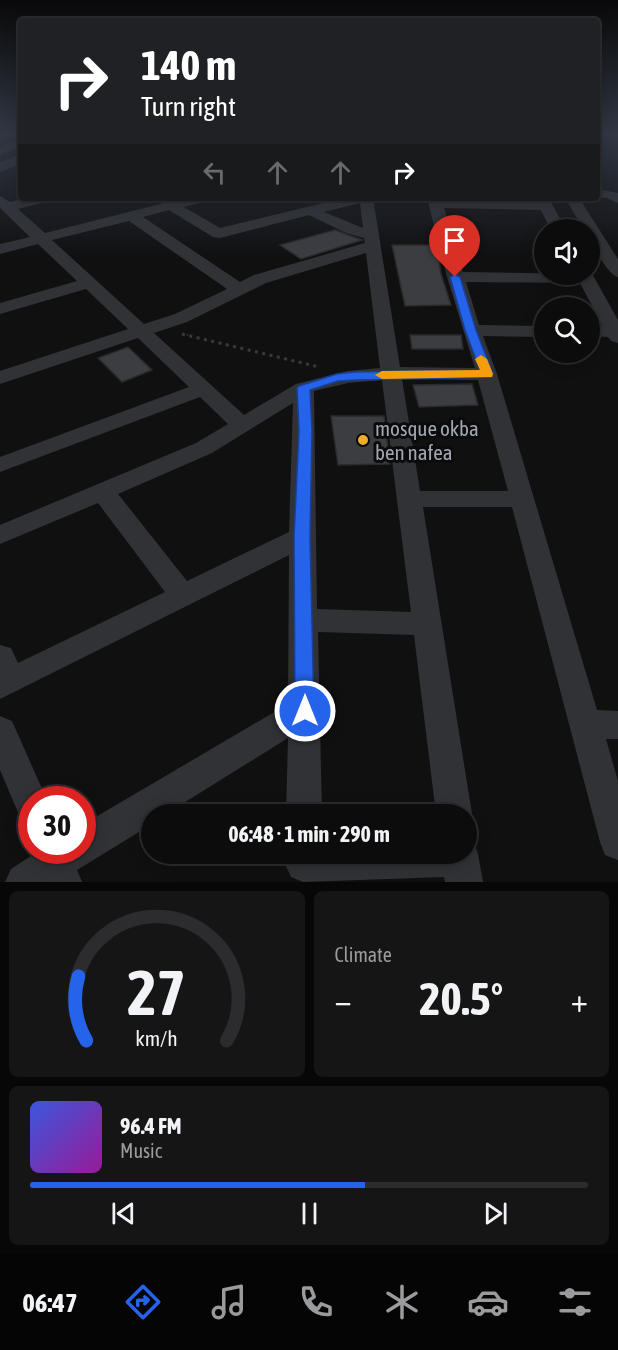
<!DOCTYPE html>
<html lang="en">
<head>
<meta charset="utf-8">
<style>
  body { margin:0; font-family:"Asap Condensed",sans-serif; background:#151516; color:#f1f3f6; height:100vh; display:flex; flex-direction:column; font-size:22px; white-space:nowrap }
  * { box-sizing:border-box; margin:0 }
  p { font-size:20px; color:#9a9b9d }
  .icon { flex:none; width:33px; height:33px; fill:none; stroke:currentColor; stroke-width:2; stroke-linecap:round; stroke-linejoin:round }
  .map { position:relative; height:882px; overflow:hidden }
  .panel { display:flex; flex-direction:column; gap:9px; padding:9px; background:#070707; flex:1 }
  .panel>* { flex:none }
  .hud { position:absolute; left:18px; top:18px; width:582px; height:183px; border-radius:6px; box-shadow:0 3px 15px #0003,0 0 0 2px #2c2c2e; background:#202124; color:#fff; overflow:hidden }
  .controls { position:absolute; left:534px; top:219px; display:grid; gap:12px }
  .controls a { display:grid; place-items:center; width:66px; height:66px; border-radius:50%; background:#0c0c0d; box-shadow:0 3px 15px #0003,0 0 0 2px #2c2c2e; font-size:30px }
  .speed { position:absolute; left:18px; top:786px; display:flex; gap:12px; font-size:30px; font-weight:700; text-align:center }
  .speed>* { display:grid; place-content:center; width:78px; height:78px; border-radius:50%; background:#0c0c0d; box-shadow:0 3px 15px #0003,0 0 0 2px #2c2c2e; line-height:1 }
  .speed .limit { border:9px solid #d22; background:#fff; color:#111 }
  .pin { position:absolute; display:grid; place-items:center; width:51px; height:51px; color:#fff; margin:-62px -26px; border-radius:50% 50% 50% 0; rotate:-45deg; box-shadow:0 0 6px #0007 }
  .pin .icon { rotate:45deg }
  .me { position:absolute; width:66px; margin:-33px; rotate:0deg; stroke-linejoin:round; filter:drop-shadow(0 0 4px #0008) }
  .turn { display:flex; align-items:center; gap:21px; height:126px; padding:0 24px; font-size:27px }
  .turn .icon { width:78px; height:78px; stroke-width:2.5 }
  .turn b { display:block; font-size:42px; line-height:51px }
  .lanes { display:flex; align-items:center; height:57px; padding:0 24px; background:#0003; justify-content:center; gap:30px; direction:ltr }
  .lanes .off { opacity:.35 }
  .big { font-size:45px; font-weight:700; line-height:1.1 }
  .panel .widget { flex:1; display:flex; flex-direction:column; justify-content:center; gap:9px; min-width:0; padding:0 21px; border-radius:9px; background:#151516 }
  .panel .dial { align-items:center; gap:0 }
  .dial svg { height:156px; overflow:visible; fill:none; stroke:#2c2c2e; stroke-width:7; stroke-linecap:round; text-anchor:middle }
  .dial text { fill:#f1f3f6; stroke:none }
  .song { display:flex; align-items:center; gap:18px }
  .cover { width:72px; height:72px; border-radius:9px; background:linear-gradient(135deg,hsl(230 70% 55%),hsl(300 70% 35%)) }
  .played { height:6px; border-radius:3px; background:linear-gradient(90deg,#2563eb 60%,#2c2c2e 60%) }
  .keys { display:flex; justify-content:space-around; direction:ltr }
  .heat { display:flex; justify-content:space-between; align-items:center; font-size:33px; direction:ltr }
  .panel .tiles { flex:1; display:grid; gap:9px; grid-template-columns:1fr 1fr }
  .widget:last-child { grid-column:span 2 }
  .trip { position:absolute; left:141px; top:804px; width:336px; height:60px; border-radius:30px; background:#0c0c0d; box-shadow:0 3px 15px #0003,0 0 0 2px #2c2c2e; font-weight:700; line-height:60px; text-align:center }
  .tab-bar { display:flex; height:96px; justify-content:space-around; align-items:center; background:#050505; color:#9a9b9d }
  .tab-bar .icon { width:42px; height:42px }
  .tab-bar .on { color:#2563eb }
  .tab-bar b { font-size:27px; color:#f1f3f6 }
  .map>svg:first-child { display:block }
  .building { fill:#3c3d41; stroke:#2a2a2d; stroke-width:1.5 }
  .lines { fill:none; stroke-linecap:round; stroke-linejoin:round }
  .path-far1 { stroke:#37393d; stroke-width:2; stroke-dasharray:2 3; stroke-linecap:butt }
  .path { stroke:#37393d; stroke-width:3; stroke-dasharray:3 4.5; stroke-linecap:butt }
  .minor { fill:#313236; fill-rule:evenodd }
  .tertiary { fill:#313236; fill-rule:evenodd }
  .route { fill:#2563eb; stroke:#184099; stroke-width:1.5 }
  .slow { fill:#f59e0b }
  .poi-dot { fill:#eeae2b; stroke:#0b0b0c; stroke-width:2 }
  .labels { text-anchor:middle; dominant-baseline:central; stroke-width:6; stroke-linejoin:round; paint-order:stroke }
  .poi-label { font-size:21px; fill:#a1a6b2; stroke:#0b0b0c; text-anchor:start }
</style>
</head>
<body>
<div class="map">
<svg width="618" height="882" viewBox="0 0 618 882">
  <rect width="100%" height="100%" fill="#101011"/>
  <path class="building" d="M335,230l27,10 -61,19 -21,-14z
    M392,245h45l4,29 10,31 -46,1z
    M410,335h51l2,14h-51z
    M128,347l24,23 -30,12 -24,-24z
    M472,384l6,21 -59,2 -6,-22z
    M331,416h53l6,48 -52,1z"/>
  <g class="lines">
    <path class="path-far1" d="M182,334l6,1"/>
    <path class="path" d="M182,334l137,33"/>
    <path class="minor" d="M601,133h17v5l-15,-2z
      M21,139v8l-21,8v-8z
      M597,189l21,4v10l-11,-5 -10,-1z
      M0,196l10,6 16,-4h25l-2,3 -31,8 27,24 139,-35h24l-2,3 -22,6 36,21 124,-30h29l27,169 75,1 -28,-91 -20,-79 110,4 -2,-4h14l17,32h-15l-10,-20 -97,-2 19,64 127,2v-4l28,50v23l-7,-2 -3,-4 -18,-1v-10l12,-1 -22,-42 -114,-1 13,43 65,1v11l-61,-1 14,38 100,336 21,1v28h-12l12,42v79l-13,-5 -5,-13 -88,-335h-89l49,307 -5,12 -1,-12h-30l-22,-179 -96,-3 4,182h-36l2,-76 -122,76h-14v10l-75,46 5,12h-77l6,-13 23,-15 -1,-4h49v-25l206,-121 1,-149 -289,144v-54l11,3 7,15 147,-71 -67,-89 -98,41v-19l196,-82 32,-19 -28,-27 -200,75v-15l189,-70 -51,-49 -138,46v-13l128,-42 -42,-40 -86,25v-11l77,-22 -39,-37 -38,10v-10l30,-7 -30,-29zM360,203l3,25 -39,-16zM169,210l44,27 7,1 89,-23 37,18 18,5 1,5 -111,32 -14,7 -97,-65zM129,221l98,68 -52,25 -31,10 -92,-84zM366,253l14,115 -32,3 -52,13 -52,31 -90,-82 33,-11 79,-39zM402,379l76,1 30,111h-88zM382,380l29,232 -94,-3 -3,-218 34,-8zM293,403l-4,129 -102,49 -69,-87 94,-41z
      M565,198h14l39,61v18c-12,-3 -28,-36 -28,-47h-6z
      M0,716l12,5 35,79h-15v22l-12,-5 -20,-47z
      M466,838l7,3 5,13 5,28h-38l-1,-5 -141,5 -12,-5 -6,-13 5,-10h176z"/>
    <path class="tertiary" d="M21,154v10l-21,8v-10z"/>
  </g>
  <linearGradient id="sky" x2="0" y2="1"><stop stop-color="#090909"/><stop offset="0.52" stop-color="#313743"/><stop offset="1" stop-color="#313743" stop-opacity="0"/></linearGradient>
  <rect width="618" height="257" fill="url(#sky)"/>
  <path class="route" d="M455,274l5,3 16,53 17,44 -1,3 -137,3 -17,1 -28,9 2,41 -2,106 4,174 -2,6 -7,3 -7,-3 -3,-6 -1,-174 5,-106 -2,-43 2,-2 38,-12 18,-2 125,-2 -15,-40 -15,-53z"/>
  <path class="slow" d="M481,355l6,4 6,15 -1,3 -110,2 -7,-4 7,-4 98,-1 -5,-11z"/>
  <circle class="poi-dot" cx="363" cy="440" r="6"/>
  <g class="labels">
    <g class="poi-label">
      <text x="375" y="428">mosque okba<tspan x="375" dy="24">ben nafea</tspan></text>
    </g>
  </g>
</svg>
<div class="controls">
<a><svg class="icon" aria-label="sound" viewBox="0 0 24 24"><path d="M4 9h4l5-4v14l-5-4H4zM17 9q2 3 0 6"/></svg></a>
<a><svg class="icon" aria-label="search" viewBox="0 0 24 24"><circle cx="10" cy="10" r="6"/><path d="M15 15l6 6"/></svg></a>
</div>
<div class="speed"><div class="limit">30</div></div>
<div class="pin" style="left:455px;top:277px;background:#d93025"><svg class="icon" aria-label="arrive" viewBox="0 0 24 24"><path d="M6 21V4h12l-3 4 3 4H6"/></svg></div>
<svg class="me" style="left:305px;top:711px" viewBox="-20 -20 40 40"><circle r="17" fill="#2563eb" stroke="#fff" stroke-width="3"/><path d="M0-11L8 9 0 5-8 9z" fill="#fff"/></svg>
<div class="trip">06:48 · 1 min · 290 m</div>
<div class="hud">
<div class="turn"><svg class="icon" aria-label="right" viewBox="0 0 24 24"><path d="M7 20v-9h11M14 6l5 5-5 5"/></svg><div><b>140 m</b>Turn right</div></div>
<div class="lanes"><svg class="icon off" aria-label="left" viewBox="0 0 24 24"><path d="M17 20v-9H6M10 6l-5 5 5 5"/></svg><svg class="icon off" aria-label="ahead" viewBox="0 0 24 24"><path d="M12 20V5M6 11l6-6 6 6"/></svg><svg class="icon off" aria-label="ahead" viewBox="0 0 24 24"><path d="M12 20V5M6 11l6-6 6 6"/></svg><svg class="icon" aria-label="right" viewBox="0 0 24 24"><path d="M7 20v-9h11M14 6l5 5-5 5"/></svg></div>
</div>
</div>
<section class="panel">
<div class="tiles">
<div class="widget dial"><svg viewBox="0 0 100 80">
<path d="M14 69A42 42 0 1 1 86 69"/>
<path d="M14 69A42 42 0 0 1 10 36" stroke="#2563eb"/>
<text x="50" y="56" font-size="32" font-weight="700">27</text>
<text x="50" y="72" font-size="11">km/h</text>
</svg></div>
<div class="widget"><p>Climate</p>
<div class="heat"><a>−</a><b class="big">20.5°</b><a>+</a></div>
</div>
<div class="widget">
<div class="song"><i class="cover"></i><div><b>96.4 FM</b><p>Music</p></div></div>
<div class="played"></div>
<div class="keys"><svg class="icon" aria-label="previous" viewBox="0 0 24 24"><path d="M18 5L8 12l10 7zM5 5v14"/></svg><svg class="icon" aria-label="pause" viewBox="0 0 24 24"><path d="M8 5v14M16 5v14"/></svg><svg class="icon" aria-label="next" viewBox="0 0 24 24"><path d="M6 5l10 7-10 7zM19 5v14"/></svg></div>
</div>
</div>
</section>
<nav class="tab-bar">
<b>06:47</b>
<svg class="icon on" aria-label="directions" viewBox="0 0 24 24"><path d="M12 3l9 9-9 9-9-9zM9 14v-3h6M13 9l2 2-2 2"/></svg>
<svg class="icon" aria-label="music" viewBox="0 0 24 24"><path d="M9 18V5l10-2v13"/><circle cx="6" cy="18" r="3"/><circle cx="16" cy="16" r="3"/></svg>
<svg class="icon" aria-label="phone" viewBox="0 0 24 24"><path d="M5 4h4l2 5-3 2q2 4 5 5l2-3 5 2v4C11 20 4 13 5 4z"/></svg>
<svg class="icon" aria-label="climate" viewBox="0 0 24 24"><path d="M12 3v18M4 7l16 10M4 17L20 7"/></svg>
<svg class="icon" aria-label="car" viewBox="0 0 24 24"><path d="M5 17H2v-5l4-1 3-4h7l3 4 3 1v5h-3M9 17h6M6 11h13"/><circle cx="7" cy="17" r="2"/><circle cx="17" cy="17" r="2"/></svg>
<svg class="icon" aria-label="filters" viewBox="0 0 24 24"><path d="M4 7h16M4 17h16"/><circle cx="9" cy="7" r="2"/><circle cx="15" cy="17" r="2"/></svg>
</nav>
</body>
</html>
